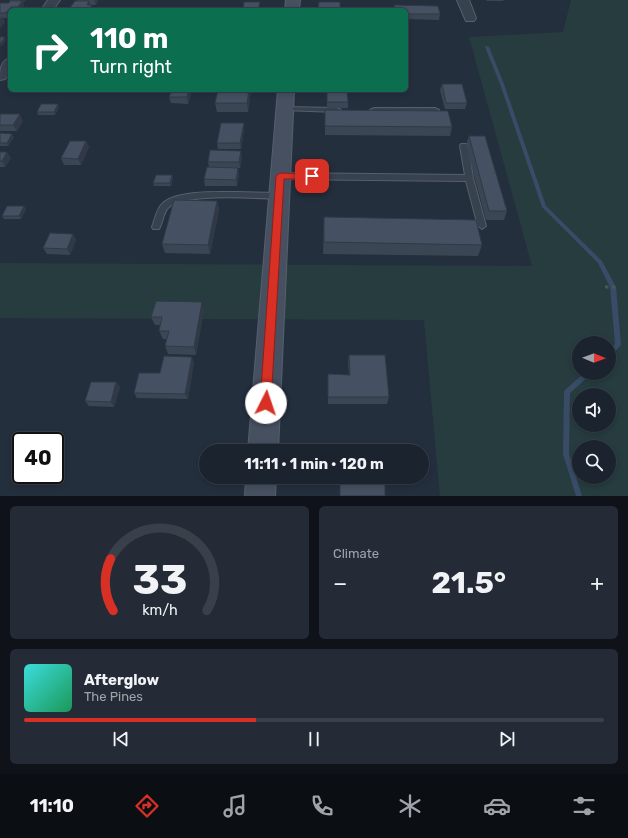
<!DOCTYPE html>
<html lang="en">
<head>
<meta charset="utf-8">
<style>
  body { margin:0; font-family:Rubik,sans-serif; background:#242b36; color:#f1f3f6; height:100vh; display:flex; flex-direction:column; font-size:15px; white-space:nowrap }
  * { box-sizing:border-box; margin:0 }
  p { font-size:13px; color:#a0a4aa }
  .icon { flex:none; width:22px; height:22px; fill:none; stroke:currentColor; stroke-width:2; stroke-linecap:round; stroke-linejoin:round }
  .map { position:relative; height:496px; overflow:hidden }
  .panel { display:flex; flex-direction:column; gap:10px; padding:10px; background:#0f1319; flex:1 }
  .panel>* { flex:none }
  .top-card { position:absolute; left:8px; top:8px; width:400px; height:84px; border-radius:6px; box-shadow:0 2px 6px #0003,0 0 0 1px #39404a; background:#0b6e4f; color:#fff; overflow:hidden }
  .needle { width:26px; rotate:91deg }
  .controls { position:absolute; left:572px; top:336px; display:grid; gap:8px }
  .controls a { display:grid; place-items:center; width:44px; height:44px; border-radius:50%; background:#1b232e; box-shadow:0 2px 6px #0003,0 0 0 1px #39404a; font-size:20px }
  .speed { position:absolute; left:12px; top:432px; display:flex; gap:8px; font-size:20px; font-weight:700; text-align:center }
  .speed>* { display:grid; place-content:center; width:52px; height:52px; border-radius:50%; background:#1b232e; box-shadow:0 2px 6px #0003,0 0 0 1px #39404a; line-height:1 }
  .speed .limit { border:2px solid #111; border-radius:6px; background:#fff; color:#111 }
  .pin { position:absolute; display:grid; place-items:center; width:34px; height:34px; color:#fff; margin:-17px; border-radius:8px; box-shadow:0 2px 6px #0006 }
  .me { position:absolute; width:44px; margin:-22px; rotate:4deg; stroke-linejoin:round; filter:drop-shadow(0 0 3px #0008) }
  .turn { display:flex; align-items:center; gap:14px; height:84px; padding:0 16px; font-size:18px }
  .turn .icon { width:52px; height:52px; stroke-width:2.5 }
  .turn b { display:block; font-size:28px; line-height:34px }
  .big { font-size:30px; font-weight:700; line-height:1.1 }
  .panel .tile { flex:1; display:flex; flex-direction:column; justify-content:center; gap:6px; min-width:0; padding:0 14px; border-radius:6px; background:#242b36 }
  .panel .dial { align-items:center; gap:0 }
  .dial svg { height:104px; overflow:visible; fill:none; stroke:#39404a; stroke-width:7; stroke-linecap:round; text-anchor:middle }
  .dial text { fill:#f1f3f6; stroke:none }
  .song { display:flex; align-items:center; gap:12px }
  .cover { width:48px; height:48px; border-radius:6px; background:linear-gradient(135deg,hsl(180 70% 55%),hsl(150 70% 35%)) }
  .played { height:4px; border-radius:2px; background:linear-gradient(90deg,#d93025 40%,#39404a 40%) }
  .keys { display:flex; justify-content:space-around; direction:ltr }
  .heat { display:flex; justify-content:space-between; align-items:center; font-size:22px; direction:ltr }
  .panel .tiles { flex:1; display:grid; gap:10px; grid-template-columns:1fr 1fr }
  .tile:last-child { grid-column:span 2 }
  .trip { position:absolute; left:199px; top:444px; width:230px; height:40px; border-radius:20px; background:#1b232e; box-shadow:0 2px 6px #0003,0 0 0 1px #39404a; font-weight:700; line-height:40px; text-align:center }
  .tabs { display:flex; height:64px; justify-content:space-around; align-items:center; background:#0b0e12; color:#a0a4aa }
  .tabs .icon { width:28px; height:28px }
  .tabs .current { color:#d93025 }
  .tabs b { font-size:18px; color:#f1f3f6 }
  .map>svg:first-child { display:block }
  .green { fill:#263c3f; fill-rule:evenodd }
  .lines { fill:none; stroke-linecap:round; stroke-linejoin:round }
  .stream { fill:#394c67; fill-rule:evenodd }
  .lane-casing { stroke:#565f6c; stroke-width:2 }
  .street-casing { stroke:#565f6c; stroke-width:2 }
  .secondary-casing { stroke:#565f6c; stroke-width:2 }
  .path { stroke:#44595c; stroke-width:3; stroke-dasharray:3.5 3.5; stroke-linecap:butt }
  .lane { fill:#38414e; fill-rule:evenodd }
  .street { fill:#38414e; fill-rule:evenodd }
  .secondary { fill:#465061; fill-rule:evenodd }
  .wall { fill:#3b4654 }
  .shaded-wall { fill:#303945 }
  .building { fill:#455162; stroke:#303945 }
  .route { fill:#d93025; stroke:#8d1f18 }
</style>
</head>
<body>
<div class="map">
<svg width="628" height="496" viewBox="0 0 628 496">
  <rect width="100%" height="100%" fill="#242f3e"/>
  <path class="green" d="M571,0h57v496h-188l-16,-176 -424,-2v-55l532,3 -63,-229 94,-5zM579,343h30v30h-30zM579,395h30v30h-30zM579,447h30v30h-30z"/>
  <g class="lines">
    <path class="stream" d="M486,46l3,1 15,37 42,122 56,55 14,26 5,58 -10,11 -2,1v-7l6,-6 -5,-57 -12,-24 -56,-56 -42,-123 -15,-37z
      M584,373h7l-1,2 -20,18 -1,61 13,42h-6l-13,-42 1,-62 1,-2z"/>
    <defs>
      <path id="lane" d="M285,107l52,1 4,2 -4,2 -54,-2 -2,-1z
        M374,108h61l4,2 -4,2 -63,-1 -2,-1z
        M461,144h6l1,2 5,32 13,48 -4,3 -4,-3 -12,-45 -186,-2 -4,-3 4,-3 185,2 -5,-29z
        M237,192l42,1 4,3 -4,3c-25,-1 -91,-6 -110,8 -6,5 -6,16 -10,22h-6l-1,-2c3,-7 4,-17 10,-23 13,-14 56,-12 75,-12z"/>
      <path id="street" d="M48,0h12l-7,10h-12z
        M457,0h12l7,18 -2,3h-8z
        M10,58v14l-5,7 -5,1c0,-9 0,-19 10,-22z"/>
      <path id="secondary" d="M286,0h14l-1,10h-14z
        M278,90h16l-16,361h-30z
        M246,477h30l-1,19h-30z"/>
    </defs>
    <use href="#lane" class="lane-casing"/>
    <use href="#street" class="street-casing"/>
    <use href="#secondary" class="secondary-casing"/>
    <path class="path" d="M605,287h11"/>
    <use href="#lane" class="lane"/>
    <use href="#street" class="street"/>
    <use href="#secondary" class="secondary"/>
  </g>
  <path class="wall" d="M6,0h20l-3,3 1,4 -2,3h-12l-1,8h-6l2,4 -5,6v-25h9l1,-2v-1z
    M77,0h21l-2,5h-6h2l1,5h-24v-1l8,-8z
    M486,0h18l-1,1h-16z
    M394,5l46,9 -1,6 -33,-1v-9h-12z
    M442,84l25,19 -2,6h-20l-5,-19z
    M160,90h32l-4,14 -17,-1 -2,-6 2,-5h-11z
    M251,90l-3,22h-31l-2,-9z
    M327,90l21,12v6h-21z
    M59,107l-4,8h-17l-1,-3z
    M325,110l127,17 -2,9 -125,-1z
    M0,114l23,7 -6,10h-17z
    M244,129l-3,20h-23l-1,-6z
    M0,133l14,4 -6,9h-8z
    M469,136l38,75 -3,9h-18l-20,-75z
    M86,141l3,6 -8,18h-17l-3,-7z
    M0,152l11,6 -6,9h-5z
    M242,157l-2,11h-2l1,6 -2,12h-32l-1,-7 5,-12 -1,-5z
    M172,175l1,3 -2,8h-17l-1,-3z
    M217,201l2,9 -9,44 -45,-1 -3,-9z
    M26,209l-5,10h-17l-2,-3z
    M324,217l158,28 -4,11 -155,-2z
    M73,234l3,6 -6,15 -23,-1 -4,-6z
    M204,310l-8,45 -28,-1 -3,-8 2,-7h-4l-4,-8 2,-6h-6l-4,-8z
    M349,355l40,42 -2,7h-59v-30l21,1 -1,-12z
    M194,362l-6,37 -51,-1 -3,-5 26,-20z
    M116,382l4,5 -6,20 -25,-1 -4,-5z"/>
  <path class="shaded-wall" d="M20,0h6l-3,3 1,4 -2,3h-3l-1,-3 3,-5z
    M94,0h4l-2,5z
    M89,1l2,5 1,-1 1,5h-4l-2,-5z
    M11,7l1,3h-2v7l-1,1 -3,-5z
    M2,16l3,6 -5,6v-9z
    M5,37l1,3 -5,7 -1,-3z
    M189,90h3l-4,14 -1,-7z
    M249,90h2l-3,22 -1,-9z
    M58,104l1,3 -4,8 -1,-3z
    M20,114l3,7 -6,10 -4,-6z
    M244,123v6l-3,20 -1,-6z
    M12,134l2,3 -6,9 -1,-3z
    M86,141l3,6 -8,18 -3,-6z
    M241,151l1,6 -2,11 -1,-6z
    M7,152l4,6 -6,9 -3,-6z
    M238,168l1,6 -2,12 -1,-6z
    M172,175l1,3 -2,8 -1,-3z
    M217,201l2,9 -9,44 -2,-9z
    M24,206l2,3 -5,10 -2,-3z
    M73,234l3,6 -6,15 -3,-6z
    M202,302l2,8 -8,45 -2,-8z
    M192,357l2,5 -6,37 -3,-5z
    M116,382l4,5 -6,20 -3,-5z"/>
  <path class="building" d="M10,1h12l-4,6h-7l-5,6h-6v-10h9z
    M75,1h14l-2,4h5l-3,4h-20z
    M244,2h16l-2,8h-15z
    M319,2h21v8h-22z
    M394,5l44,1 2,8h-34v-4h-11z
    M0,37h5l-5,7z
    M442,84h20l5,19h-21z
    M172,90h17l-2,7h-18z
    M218,90h31l-2,13h-32z
    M327,90h20l1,12h-21z
    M41,104h17l-4,8h-17z
    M325,110l123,1 4,16 -127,-1z
    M0,114h20l-7,11h-13z
    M221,123h23l-4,20h-23z
    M0,133l12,1 -5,9h-7z
    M469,136h16l22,75h-18z
    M70,141h16l-8,18 -17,-1z
    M210,150l31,1 -2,11h-31z
    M0,152h7l-5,9h-2z
    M207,167l31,1 -2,12 -32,-1z
    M156,175h16l-2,8h-17z
    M174,200l43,1 -9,44 -46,-1z
    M7,206h17l-5,10h-17z
    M324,217l152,3 6,25 -158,-3z
    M50,233l23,1 -6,15 -24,-1z
    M156,301l46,1 -8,45 -29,-1 4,-15h-10l3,-14h-11z
    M349,355h36l4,42h-61v-23l22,1z
    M164,356l28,1 -7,37 -51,-1 5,-20h21z
    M91,382h25l-5,20 -26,-1z
    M340,481l45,2v13h-45z"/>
  <path class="route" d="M280,173l32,1 4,2 -4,3h-28l-13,224 -1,4 -4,2 -4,-2 -2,-4 16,-227z"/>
</svg>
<div class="controls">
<a><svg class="needle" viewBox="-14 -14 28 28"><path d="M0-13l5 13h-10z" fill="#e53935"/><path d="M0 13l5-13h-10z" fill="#a0a4aa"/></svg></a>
<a><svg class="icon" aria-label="sound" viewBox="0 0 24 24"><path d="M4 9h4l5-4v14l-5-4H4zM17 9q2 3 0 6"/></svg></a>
<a><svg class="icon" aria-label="search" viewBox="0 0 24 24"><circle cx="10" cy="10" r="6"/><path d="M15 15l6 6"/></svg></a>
</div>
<div class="speed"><div class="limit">40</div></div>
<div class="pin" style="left:312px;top:176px;background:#d93025"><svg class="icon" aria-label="arrive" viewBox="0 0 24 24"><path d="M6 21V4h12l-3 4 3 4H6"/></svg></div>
<svg class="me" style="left:266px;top:403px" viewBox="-20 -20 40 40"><circle r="19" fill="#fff"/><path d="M0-13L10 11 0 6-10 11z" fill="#d93025"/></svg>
<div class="trip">11:11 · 1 min · 120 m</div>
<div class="top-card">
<div class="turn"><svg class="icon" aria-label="right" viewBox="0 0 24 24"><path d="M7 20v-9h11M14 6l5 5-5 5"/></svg><div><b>110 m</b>Turn right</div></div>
</div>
</div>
<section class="panel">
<div class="tiles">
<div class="tile dial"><svg viewBox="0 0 100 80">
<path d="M14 69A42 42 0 1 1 86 69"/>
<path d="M14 69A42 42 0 0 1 12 29" stroke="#d93025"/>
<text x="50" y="56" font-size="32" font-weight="700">33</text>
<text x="50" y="72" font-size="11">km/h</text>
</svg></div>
<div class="tile"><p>Climate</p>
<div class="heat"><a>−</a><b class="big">21.5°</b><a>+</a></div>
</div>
<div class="tile">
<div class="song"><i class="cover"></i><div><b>Afterglow</b><p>The Pines</p></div></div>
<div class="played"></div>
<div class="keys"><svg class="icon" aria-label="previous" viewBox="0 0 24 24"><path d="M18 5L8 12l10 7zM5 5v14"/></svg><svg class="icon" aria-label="pause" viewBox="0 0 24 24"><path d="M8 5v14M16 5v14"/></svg><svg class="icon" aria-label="next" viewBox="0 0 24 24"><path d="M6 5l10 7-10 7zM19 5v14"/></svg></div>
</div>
</div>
</section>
<nav class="tabs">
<b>11:10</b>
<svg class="icon current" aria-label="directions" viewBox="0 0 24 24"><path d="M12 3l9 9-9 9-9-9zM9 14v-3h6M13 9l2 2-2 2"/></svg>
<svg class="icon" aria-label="music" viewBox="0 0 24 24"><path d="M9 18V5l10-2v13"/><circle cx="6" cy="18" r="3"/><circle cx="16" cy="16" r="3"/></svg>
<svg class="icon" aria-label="phone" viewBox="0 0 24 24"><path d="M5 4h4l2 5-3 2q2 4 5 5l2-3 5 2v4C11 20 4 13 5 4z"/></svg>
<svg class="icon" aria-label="climate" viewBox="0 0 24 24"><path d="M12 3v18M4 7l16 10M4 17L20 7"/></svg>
<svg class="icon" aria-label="car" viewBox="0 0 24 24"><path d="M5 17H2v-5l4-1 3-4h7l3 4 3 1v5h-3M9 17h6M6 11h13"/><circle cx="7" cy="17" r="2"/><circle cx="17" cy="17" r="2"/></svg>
<svg class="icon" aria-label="filters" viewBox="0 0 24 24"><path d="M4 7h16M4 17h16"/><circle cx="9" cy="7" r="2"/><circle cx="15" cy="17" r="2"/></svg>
</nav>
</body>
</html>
